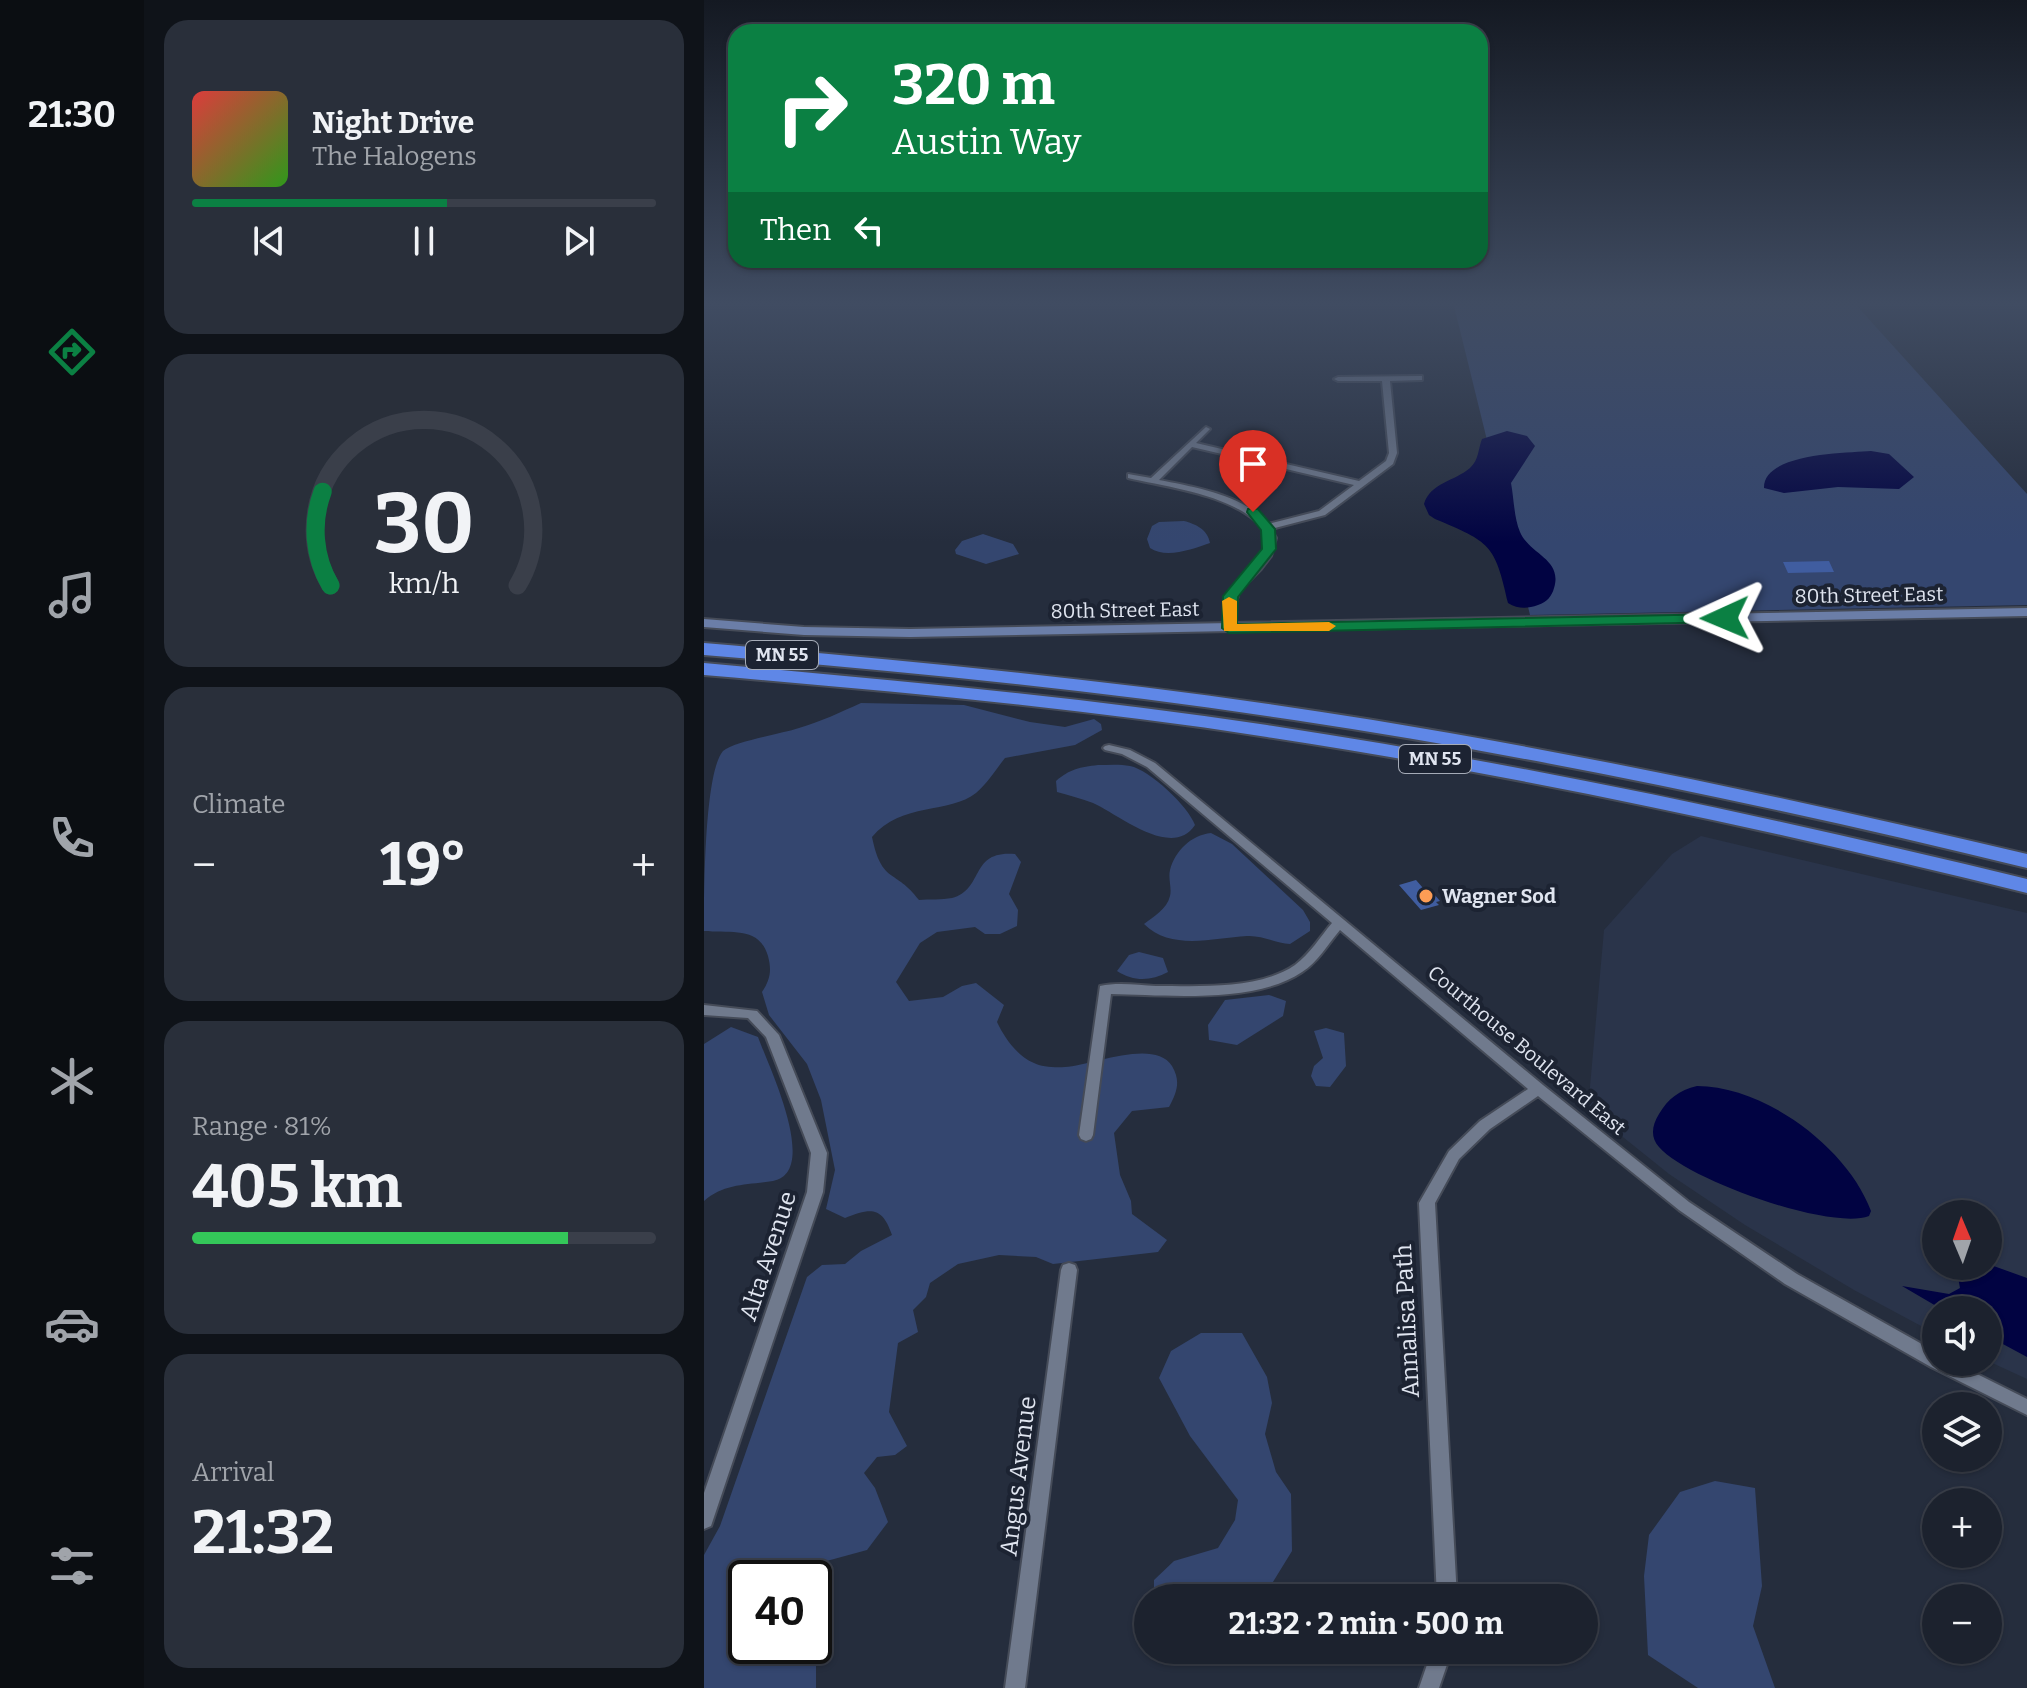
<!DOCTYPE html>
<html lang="en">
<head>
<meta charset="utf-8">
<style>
  body { margin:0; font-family:Bitter,serif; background:#292f3a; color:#f1f3f6; height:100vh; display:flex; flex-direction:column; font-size:30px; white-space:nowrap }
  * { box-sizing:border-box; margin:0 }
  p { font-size:26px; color:#a0a4aa }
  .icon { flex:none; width:44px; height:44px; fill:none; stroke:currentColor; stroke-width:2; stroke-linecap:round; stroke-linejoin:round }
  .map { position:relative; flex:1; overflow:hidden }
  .details { display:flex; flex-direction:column; gap:20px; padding:20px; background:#0f1319; width:560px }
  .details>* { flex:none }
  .guide { position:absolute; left:24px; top:24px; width:760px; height:244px; border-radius:24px; box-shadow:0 2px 6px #0004,0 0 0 2px #3a3f4a; background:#0b8043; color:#fff; overflow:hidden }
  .needle { width:52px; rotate:358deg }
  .buttons { position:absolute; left:1218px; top:1200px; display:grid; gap:16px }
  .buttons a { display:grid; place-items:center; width:80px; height:80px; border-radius:50%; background:#1c222e; box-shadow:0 2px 6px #0004,0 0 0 2px #3a3f4a; font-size:40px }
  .speed { position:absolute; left:24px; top:1560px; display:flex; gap:16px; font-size:40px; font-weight:700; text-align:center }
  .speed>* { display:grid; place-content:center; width:104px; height:104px; border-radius:50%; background:#1c222e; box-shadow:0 2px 6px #0004,0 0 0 2px #3a3f4a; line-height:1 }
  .speed .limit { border:4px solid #111; border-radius:12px; background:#fff; color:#111 }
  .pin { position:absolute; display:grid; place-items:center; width:68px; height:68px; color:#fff; margin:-82px -34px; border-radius:50% 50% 50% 0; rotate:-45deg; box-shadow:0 0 8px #0007 }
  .pin .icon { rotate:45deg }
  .me { position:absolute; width:88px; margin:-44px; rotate:269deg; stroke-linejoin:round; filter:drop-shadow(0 0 6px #0008) }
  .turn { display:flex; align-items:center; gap:28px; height:168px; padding:0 32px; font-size:36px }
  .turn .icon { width:104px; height:104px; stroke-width:2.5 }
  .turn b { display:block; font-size:56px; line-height:68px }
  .then { display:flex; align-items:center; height:76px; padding:0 32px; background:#0003; gap:16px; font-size:30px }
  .big { font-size:60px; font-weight:700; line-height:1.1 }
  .details .tile { flex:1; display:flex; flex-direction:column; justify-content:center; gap:12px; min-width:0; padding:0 28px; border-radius:24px; background:#292f3a }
  .details .dial { align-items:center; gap:0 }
  .dial svg { height:208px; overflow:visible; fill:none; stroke:#3a3f4a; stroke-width:7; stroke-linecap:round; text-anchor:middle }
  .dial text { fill:#f1f3f6; stroke:none }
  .song { display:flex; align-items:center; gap:24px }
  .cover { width:96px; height:96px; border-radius:12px; background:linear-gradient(135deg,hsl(0 70% 55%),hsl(110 70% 35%)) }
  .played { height:8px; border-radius:4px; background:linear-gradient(90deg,#0b8043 55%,#3a3f4a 55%) }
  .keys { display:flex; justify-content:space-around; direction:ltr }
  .heat { display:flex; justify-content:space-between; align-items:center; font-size:44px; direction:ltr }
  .charge { height:12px; border-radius:6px; background:linear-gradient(90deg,#34c759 81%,#3a3f4a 0) }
  .trip { position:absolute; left:430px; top:1584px; width:464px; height:80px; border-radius:40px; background:#1c222e; box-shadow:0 2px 6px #0004,0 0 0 2px #3a3f4a; font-weight:700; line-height:80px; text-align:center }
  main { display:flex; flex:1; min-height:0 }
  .tab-bar { display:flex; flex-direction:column; width:144px; justify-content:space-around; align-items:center; background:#0b0e12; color:#a0a4aa }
  .tab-bar .icon { width:56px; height:56px }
  .tab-bar .current { color:#0b8043 }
  .tab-bar b { font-size:36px; color:#f1f3f6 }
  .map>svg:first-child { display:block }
  .built { fill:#2a344a; fill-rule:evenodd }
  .green { fill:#34466f }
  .water { fill:#010342 }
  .building { fill:#405da0 }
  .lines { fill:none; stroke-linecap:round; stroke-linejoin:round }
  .street-casing { stroke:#454b58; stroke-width:4 }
  .secondary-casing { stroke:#454b58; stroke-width:4 }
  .highway-casing { stroke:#454b58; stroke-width:4 }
  .street { fill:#707a8d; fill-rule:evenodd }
  .secondary { fill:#6b7ea8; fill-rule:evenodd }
  .highway { fill:#5f87e7; fill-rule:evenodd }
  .route { fill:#0b8043; stroke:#07532c; stroke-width:2 }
  .slow { fill:#f59e0b }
  .poi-dot { fill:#fd9d55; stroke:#1c2332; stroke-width:3 }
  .labels { text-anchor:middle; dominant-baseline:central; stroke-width:8; stroke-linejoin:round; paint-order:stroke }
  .shield { fill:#1c2332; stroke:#a5abb7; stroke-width:2 }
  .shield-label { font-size:18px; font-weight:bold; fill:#e0e5f0 }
  .street-label { font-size:20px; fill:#e0e5f0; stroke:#1c2332 }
  .poi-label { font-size:20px; font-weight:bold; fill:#e0e5f0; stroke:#1c2332; text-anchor:start }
  .near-street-label { font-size:24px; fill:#e0e5f0; stroke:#1c2332 }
</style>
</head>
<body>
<main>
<nav class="tab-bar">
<b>21:30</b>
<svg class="icon current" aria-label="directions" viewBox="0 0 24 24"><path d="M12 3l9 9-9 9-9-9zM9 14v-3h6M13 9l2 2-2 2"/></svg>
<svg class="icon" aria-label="music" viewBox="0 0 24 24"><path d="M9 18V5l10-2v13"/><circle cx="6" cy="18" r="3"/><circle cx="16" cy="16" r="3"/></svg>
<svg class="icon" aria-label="phone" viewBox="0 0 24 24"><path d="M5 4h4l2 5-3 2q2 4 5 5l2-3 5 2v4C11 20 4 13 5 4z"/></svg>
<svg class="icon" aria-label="climate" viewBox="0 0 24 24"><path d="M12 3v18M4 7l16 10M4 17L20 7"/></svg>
<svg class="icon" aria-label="car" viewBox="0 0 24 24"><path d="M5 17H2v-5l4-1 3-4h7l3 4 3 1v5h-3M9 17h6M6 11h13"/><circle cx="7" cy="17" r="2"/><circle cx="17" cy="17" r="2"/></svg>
<svg class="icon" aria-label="filters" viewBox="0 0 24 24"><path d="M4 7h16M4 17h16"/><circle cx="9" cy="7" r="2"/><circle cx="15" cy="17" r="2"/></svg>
</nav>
<section class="details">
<div class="tile">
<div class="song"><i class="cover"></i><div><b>Night Drive</b><p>The Halogens</p></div></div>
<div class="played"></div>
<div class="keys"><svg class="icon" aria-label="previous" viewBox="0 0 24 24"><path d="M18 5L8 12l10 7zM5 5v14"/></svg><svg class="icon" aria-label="pause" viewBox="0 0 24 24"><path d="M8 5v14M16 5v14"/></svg><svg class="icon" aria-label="next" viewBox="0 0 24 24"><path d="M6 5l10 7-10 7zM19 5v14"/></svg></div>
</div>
<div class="tile dial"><svg viewBox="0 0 100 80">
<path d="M14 69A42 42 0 1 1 86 69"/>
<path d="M14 69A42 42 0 0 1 11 33" stroke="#0b8043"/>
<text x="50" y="56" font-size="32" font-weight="700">30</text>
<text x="50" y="72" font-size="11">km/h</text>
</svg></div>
<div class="tile"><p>Climate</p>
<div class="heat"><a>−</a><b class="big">19°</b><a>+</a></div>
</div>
<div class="tile"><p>Range · 81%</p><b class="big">405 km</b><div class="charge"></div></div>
<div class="tile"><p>Arrival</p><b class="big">21:32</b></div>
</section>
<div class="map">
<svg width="1323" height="1688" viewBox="0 0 1323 1688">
  <rect width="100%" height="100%" fill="#252d3d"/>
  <path class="built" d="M997,836l326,77v466l-39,-18v-51h-52v24l-82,-44 -109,-65 -76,-51 -81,-65 16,-179 68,-76zM1232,1214h52v52h-52z"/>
  <path class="green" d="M750,306h403l170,188v111l-497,10z
    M480,521c12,3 24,9 26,22 -17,6 -44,16 -60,5l-3,-9 5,-13 7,-4z
    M279,534l30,10 6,10 -33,10 -30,-10 -1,-4 7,-9z
    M157,703l103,2 66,17 35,5 29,-8 7,5 1,6 -27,15 -70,13c-9,11 -17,25 -29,35 -26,21 -75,9 -104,44 10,48 23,31 47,63 10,-1 23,0 33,-2 33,-9 17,-48 63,-44l6,8 -12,32 9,16 -1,16 -17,8h-15l-10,-7 -38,5 -17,11 -24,39 13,19 34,-4 19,-11 14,-3 28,22 -7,17c7,15 20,34 37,41 7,4 23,5 31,4 26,-1 89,-29 107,-1 9,15 5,26 -3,41l-37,4 -18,22 6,42 11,26 1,13 35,26 -9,12 -105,12 -17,-7 -37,-2 -41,9 -28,19 -4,14 -13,13 5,22 -20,11 -9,69 18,34 -12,9 -18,2 -13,16 11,15 13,34 -21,28 -66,18 -8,10h-47v68h52l18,10v32h-112v-133l16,-29 87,-249 15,-12 23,-1 16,-13 31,-16c-10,-29 -21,-27 -47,-17l-19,-9 9,-39 -14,-70 -14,-36 -38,-49 -7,-23c8,-12 10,-21 6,-36 -9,-31 -39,-22 -64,-25 0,-35 0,-158 19,-180 12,-10 58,-17 76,-23 21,-6 42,-16 62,-25z
    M394,765c10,0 22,-1 32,1 20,4 58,40 65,59 -23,35 -77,-11 -102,-22 -11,-4 -24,-8 -36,-11l-1,-11c14,-12 24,-14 42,-16z
    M507,833l21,11 71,66 7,12v9l-20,13c-14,-1 -29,-9 -43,-8 -34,2 -76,15 -103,-12 9,-7 23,-15 26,-28 2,-8 -2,-17 0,-26 5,-19 21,-35 41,-37z
    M435,952l24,6 5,14c-17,9 -34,10 -51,-1l12,-16z
    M565,995l17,6 -3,15 -46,29 -28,-5 -1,-15 17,-25z
    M27,1027l27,10c9,26 63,135 15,144 -25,4 -49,2 -69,20v-157z
    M622,1028l18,5 2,33 -16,21 -14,-1 -5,-10 3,-10 9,-8 -9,-27z
    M497,1333h41l25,44 5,26 -7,31 11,38 15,22 1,57 -29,47h-109v-18l20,-19 44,-13 17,-28 3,-20 -48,-64 -31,-58 12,-27z
    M1011,1481l40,7 7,98 -9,40 22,62h-77l-50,-33 -4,-79 5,-41 31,-43z"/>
  <path class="water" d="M803,431l20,5 8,10 -24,37c3,16 3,35 9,49 9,22 43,27 34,56 -2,8 -7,14 -16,17 -11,4 -20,4 -30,-2 -13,-59 -18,-61 -73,-84l-6,-4 -5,-11c6,-21 31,-23 46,-36 9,-8 8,-19 12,-29z
    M1167,451l18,3 25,23 -15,12 -61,-2 -54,6 -20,-5c-1,-35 82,-35 107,-37z
    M993,1086c68,0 151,62 174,125l-2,5c-39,15 -183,-37 -210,-69 -9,-10 -7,-22 0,-33 9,-15 20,-24 38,-28z
    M1284,1264l39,14v79l-39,-21v-26h-45l-41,-24 47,8 11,-6 -4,-22z"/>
  <path class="building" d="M1125,561l5,11 -46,1 -5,-11z
    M712,880l7,8 5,-1 12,14 -4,1 3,3 -18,5 -22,-25z"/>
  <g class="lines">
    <defs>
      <path id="street" d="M715,376h3v4l-32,1 7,72 -4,11 -68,51 -54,14 5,9 -5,18 -10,13 -22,22 -5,20v17l-2,2h-6l-1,-19 5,-20 31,-35 6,-18c-3,-6 -5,-12 -10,-16 -31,-28 -90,-35 -129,-44v-4l23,4 55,-51 4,2 -14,14 163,38 27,-20 3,-8 -7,-72h-44l-4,-2 4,-2zM488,447l162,38 -35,26 -51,13c-24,-29 -73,-37 -109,-44z
        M405,745l21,5 25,13 388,322 146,117 108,72 139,78v10h17l74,37v16l-96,-48 -146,-83 -106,-74 -141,-114 -48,33 -31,30 -24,44 22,395h-20l-18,-395 30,-52 31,-30 48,-32 -188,-159c-12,14 -22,32 -38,42 -47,32 -136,23 -191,22l-18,141 -2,4 -5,2 -5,-2 -2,-4 21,-149c18,-4 38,-1 56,0 42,0 103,4 139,-21 15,-11 25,-28 37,-42l-185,-156 -25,-13 -17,-4 -2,-2 2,-2z
        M0,1005l53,6 22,24 48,118 -4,39 -110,328 -2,6 -7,3v-36l103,-301 4,-39 -45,-116 -18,-19 -44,-3z
        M365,1263l6,2 2,5 -52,418h-20l56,-418 2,-5z
        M728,1650h20l-13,38h-20z"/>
      <path id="secondary" d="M1323,608v8l-1117,21 -106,-2 -100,-8v-8l100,8 106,2z"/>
      <path id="highway" d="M0,643c224,19 448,41 669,77 220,36 438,83 654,134v14c-242,-59 -487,-111 -733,-148 -196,-30 -393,-49 -590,-65z
        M0,663c188,17 376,34 563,62 256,39 509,93 760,154v14c-251,-62 -504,-117 -760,-156 -187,-29 -375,-46 -563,-62z"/>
    </defs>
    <use href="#street" class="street-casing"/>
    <use href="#secondary" class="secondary-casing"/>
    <use href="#highway" class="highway-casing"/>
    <use href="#street" class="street"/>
    <use href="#secondary" class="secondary"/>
    <use href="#highway" class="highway"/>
  </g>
  <linearGradient id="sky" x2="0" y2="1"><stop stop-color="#141922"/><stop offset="0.56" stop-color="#404c62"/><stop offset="1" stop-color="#404c62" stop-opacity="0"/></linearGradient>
  <rect width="1323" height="542" fill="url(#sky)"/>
  <path class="route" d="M544,509h10l17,20 1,20 -38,48 -1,27 488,-10 7,4 -7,4 -496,11 -7,-5 1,-32 39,-47 -1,-19 -14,-18z"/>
  <path class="slow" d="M525,597l8,4v23l92,-2 7,4 -7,5h-105l-2,-30z"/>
  <circle class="poi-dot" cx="722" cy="896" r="8"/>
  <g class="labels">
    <g class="shield">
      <rect x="42" y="641" width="72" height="28" rx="6"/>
      <rect x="695" y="745" width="72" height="28" rx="6"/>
    </g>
    <g class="shield-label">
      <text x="78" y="655">MN 55</text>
      <text x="731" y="759">MN 55</text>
    </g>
    <g class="street-label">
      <text transform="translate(1165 595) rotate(-1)">80th Street East</text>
      <text transform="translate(421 610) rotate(-1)">80th Street East</text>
      <text transform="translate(823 1050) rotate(40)">Courthouse Boulevard East</text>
    </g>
    <g class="poi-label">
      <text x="738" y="896">Wagner Sod</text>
    </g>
    <g class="near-street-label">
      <text transform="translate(64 1256) rotate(-72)">Alta Avenue</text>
      <text transform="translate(703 1321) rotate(-93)">Annalisa Path</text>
      <text transform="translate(314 1476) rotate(-83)">Angus Avenue</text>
    </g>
  </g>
</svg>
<div class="buttons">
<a><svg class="needle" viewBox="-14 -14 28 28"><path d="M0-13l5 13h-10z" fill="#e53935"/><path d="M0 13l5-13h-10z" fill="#a0a4aa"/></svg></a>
<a><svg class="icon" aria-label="sound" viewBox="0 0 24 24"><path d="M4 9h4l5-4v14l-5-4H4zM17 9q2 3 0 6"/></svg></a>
<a><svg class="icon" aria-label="layers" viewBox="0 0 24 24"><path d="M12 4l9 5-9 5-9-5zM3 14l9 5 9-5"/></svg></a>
<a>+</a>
<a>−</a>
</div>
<div class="speed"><div class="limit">40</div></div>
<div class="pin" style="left:549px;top:512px;background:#d93025"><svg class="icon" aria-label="arrive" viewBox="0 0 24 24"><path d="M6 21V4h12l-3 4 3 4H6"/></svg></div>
<svg class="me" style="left:1021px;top:618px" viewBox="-20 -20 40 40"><path d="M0-17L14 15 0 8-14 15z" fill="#0b8043" stroke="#fff" stroke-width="4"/></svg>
<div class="trip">21:32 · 2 min · 500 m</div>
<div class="guide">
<div class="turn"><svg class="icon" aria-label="right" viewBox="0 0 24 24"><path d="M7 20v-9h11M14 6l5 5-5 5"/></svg><div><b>320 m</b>Austin Way</div></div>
<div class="then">Then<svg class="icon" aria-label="left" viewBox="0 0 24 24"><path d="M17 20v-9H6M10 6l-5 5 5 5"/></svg></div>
</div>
</div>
</main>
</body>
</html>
